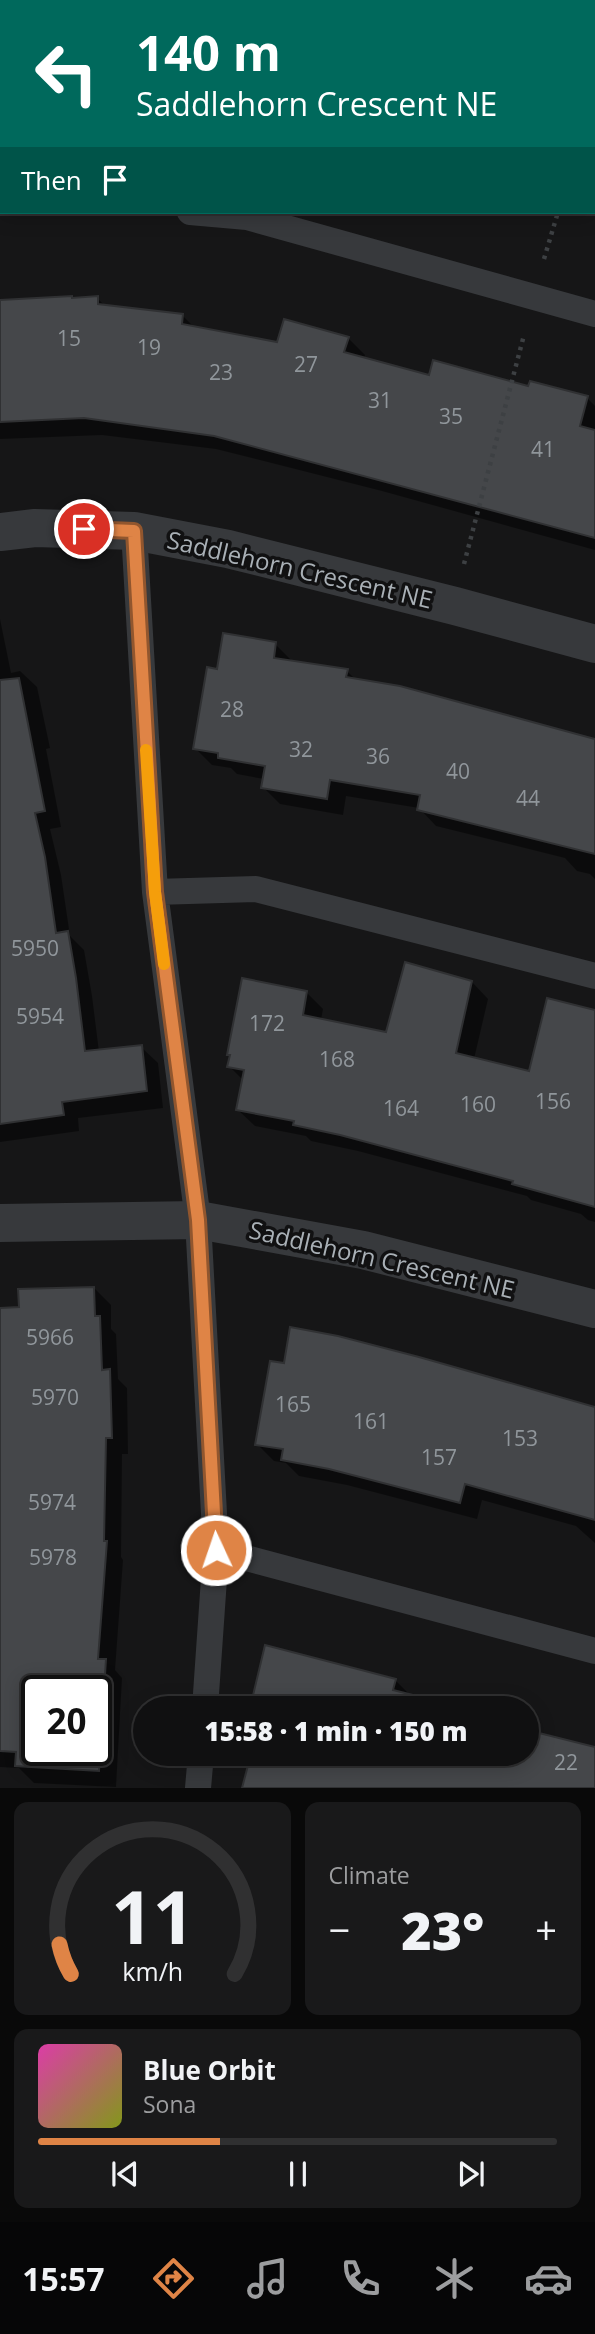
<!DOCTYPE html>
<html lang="en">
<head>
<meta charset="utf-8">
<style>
  body { margin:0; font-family:"Open Sans",sans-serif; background:#19191a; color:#f1f3f6; height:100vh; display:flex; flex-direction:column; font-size:26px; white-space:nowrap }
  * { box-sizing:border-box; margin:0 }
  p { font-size:23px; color:#9c9d9f }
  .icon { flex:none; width:38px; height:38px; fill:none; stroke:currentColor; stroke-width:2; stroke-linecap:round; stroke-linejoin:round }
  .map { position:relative; height:1788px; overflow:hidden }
  .drawer { display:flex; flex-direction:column; gap:14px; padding:14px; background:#090909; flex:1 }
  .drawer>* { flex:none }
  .banner { position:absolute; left:0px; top:0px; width:595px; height:214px; box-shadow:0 4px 18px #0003,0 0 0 2px #303031; background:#00695c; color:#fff; overflow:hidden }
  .speed { position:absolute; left:21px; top:1675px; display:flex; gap:14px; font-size:35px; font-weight:700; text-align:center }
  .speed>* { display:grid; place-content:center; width:91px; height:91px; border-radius:50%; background:#101011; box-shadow:0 4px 18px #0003,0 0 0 2px #303031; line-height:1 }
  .speed .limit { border:4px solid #111; border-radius:10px; background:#fff; color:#111 }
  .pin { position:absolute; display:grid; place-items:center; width:60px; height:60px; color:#fff; margin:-30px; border:4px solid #fff; border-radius:50%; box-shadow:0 2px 7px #0007 }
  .me { position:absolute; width:77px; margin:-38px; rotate:357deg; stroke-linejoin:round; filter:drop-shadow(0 0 5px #0008) }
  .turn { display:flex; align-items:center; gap:24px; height:147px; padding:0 21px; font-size:32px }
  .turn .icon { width:91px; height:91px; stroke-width:2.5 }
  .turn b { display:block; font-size:49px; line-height:60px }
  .then { display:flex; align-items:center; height:66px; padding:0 21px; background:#0003; gap:14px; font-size:26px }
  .big { font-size:52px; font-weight:800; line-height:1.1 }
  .drawer .card { flex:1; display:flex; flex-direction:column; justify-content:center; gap:10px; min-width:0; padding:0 24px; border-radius:14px; background:#19191a }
  .drawer .dial { align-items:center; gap:0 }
  .dial svg { height:182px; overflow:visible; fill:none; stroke:#303031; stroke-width:7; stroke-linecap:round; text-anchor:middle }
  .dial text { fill:#f1f3f6; stroke:none }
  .song { display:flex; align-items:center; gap:21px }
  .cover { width:84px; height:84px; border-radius:10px; background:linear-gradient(135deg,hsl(320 70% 55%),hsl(70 70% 35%)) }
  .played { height:7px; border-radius:4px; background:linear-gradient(90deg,#df8446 35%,#303031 35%) }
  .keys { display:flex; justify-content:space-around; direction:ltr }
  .heat { display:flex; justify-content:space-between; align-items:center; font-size:38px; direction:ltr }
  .drawer .tiles { flex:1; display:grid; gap:14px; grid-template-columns:1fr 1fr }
  .card:last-child { grid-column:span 2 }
  .trip { position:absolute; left:133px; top:1696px; width:406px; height:70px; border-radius:35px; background:#101011; box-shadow:0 4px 18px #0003,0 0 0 2px #303031; font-weight:800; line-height:70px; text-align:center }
  .tabs { display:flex; height:112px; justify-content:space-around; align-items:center; background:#060607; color:#9c9d9f }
  .tabs .icon { width:49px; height:49px }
  .tabs .on { color:#df8446 }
  .tabs b { font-size:32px; color:#f1f3f6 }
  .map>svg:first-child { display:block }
  .shadow { fill:#0007; fill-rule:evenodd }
  .building { fill:#45474a; stroke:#303133; stroke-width:2; fill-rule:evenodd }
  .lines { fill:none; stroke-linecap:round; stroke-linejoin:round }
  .path { stroke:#3d4043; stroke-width:4.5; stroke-dasharray:3.5 5; stroke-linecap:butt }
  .service { stroke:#37393c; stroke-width:26 }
  .minor { stroke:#37393c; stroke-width:38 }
  .route-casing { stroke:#91562e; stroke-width:18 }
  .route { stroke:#df8446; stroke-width:12 }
  .slow { stroke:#f59e0b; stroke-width:12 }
  .labels { text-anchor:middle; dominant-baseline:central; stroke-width:7; stroke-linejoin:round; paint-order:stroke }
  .number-label { font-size:21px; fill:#90969b }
  .street-label { font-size:24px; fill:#a9b0b6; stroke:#111112 }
</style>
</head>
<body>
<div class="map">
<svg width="595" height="1788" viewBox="0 0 595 1788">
  <rect width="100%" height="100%" fill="#161617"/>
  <path class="shadow" d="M0,0h344l4,2h-346v83h-2z
    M97,298l8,8 78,10 12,12 84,16 69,-6 17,17 -1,4 66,18 100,11 57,10 8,8v144l-213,-59 -166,-42 -114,-14 -102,4v-138z
    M0,619l11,54 9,-2 17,16 13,61 -4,1 15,78 -11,2 11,46 9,61 14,14 8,46 7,56 42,-5 17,16 5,45 -85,10 1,13 -79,11z
    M275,644l17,17 55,10 10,10 238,59v139l-5,-5 -13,-3 -12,-13 -129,-32 -17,-18 -73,-12 -3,19 -63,-11 -17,-17 1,-8 -27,-5 -6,-6 -19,-3 -17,-17 24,-77z
    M472,982l16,17 -14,60 56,14 65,-5v154l-7,-2 -7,-6 -50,-14 -4,-4 -169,-45 -47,-10 -5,-5 -51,-10 -17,-16 5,-30 -14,-14 2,-10 -2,-2 78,-61 16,16 -2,11 66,14z
    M94,1288l17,17v24l5,5 2,45 9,9 1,66h-6l-1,103 2,3 -8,110 7,8 -6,109 -82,-4 -15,-15 -19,-1v-457l21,-1zM37,1690h59v60h-59z
    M595,1409v134l-19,-17 -94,-26 -5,19 -130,-34 -48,-9 -13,-13 -12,-2 -17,-17z
    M395,1680l16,16 47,12h-206z
    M527,1723l5,1 13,13 50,12v39l-350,-2 6,-28 -4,-4h280z"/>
  <path class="building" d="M72,296v2l26,-2v8l85,10 -1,10 95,18 7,-23 65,18 -5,15 85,23 4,-15 95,26 2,-5 58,15 -8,30 15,4v108l-381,-102 -130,-18 -84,4v-122z
    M223,633l53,9 -2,16 74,11 -2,8 54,9 195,53v115l-178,-44 3,-15 -90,-15 -3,19 -66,-11 4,-22 -47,-8v-5l-25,-4 14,-82 10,2z
    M19,678l26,133 -10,2 10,44 11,76 12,-2 8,47 9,73 57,-6 5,46 -85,11 2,13 -64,9v-444z
    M405,962l67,19 -16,72 73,18 18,-73 48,12v197l-83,-23 1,-3 -173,-46 -47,-10 1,-4 -58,-11 8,-40 -17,-3 3,-12h-3l15,-77 65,13 -4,24 83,17z
    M94,1287l1,29h5l2,54 8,-1 2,69h-6l-2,103h3l-9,118h8l-7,112 -84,-5 1,-14 -16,-1v-443l19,-1 -1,-18zM37,1690h59v60h-59z
    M290,1327l48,9 81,21 176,50v113l-130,-36 -5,19 -131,-34 -48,-9 2,-11 -28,-4 15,-84 14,2z
    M265,1645l131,34 -3,11 72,18h-215z
    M527,1724l5,1 -1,6 64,16v41h-353l9,-34h276z"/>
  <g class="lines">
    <path class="path" d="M593,86l2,-6
      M544,259l14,-47
      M464,564l60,-229"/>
    <path class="service" d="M0,193l2,1
      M190,212l57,5 348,97
      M134,531l21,361 43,328 18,330 -11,158
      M155,892l101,-3 339,87
      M216,1550l379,101
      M198,1788l3,-34"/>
    <path class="minor" d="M0,532l35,-4 99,3 94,18 227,57 140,38
      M0,1223l198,-3 165,30 232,59"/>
  </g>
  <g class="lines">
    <defs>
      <path id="route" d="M84,529l50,2 21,361 43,328 18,330"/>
    </defs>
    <use href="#route" class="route-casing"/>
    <use href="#route" class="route"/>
    <path class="slow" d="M146,750l9,142 9,72"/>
  </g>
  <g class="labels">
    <g class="number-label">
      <text x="69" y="338">15</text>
      <text x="149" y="347">19</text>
      <text x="306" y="364">27</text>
      <text x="221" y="372">23</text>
      <text x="380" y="400">31</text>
      <text x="451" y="416">35</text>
      <text x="543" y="449">41</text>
      <text x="232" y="709">28</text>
      <text x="301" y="749">32</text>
      <text x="378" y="756">36</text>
      <text x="458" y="771">40</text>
      <text x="528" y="798">44</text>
      <text x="35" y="948">5950</text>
      <text x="40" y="1016">5954</text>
      <text x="267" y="1023">172</text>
      <text x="337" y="1059">168</text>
      <text x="553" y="1101">156</text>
      <text x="478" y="1104">160</text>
      <text x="401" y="1108">164</text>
      <text x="50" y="1337">5966</text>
      <text x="55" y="1397">5970</text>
      <text x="293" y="1404">165</text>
      <text x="371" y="1421">161</text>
      <text x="520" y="1438">153</text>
      <text x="439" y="1457">157</text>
      <text x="52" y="1502">5974</text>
      <text x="53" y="1557">5978</text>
      <text x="566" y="1762">22</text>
    </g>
    <g class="street-label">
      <text transform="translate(300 569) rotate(13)">Saddlehorn Crescent NE</text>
      <text transform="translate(382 1259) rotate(13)">Saddlehorn Crescent NE</text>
    </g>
  </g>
</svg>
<div class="speed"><div class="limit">20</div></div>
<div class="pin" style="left:84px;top:529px;background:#d93025"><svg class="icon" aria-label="arrive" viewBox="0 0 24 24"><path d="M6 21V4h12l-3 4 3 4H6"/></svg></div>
<svg class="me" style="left:216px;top:1550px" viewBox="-20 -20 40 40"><circle r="17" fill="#df8446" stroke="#fff" stroke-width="3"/><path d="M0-11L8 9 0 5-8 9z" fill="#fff"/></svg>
<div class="trip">15:58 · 1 min · 150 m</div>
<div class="banner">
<div class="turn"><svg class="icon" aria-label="left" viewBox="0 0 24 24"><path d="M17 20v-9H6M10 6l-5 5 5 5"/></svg><div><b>140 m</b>Saddlehorn Crescent NE</div></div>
<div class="then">Then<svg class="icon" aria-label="arrive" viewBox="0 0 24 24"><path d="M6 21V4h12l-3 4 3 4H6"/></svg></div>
</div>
</div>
<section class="drawer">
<div class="tiles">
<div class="card dial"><svg viewBox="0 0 100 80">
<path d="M14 69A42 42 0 1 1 86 69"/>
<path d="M14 69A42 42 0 0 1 9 56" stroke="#df8446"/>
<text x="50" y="56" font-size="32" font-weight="700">11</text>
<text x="50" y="72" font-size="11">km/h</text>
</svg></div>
<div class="card"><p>Climate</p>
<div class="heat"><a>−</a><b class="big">23°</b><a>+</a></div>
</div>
<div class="card">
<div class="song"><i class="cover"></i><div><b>Blue Orbit</b><p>Sona</p></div></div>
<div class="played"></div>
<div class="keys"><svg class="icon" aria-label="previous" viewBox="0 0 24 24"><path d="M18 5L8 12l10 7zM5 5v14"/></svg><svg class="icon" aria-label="pause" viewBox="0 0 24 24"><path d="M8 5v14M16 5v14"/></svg><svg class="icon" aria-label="next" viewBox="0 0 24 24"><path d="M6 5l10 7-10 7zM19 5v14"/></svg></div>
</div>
</div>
</section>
<nav class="tabs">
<b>15:57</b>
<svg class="icon on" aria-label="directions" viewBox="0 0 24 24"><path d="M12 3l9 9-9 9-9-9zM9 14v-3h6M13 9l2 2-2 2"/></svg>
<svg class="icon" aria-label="music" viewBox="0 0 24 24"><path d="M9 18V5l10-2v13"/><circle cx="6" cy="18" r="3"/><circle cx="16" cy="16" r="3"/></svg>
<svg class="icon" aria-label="phone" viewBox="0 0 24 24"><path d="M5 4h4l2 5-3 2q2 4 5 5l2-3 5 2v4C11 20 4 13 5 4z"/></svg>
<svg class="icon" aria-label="climate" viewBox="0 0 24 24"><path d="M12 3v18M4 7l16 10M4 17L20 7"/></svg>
<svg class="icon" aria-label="car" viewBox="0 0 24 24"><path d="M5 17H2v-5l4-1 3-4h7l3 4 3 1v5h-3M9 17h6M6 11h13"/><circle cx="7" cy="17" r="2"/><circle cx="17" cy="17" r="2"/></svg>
</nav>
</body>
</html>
